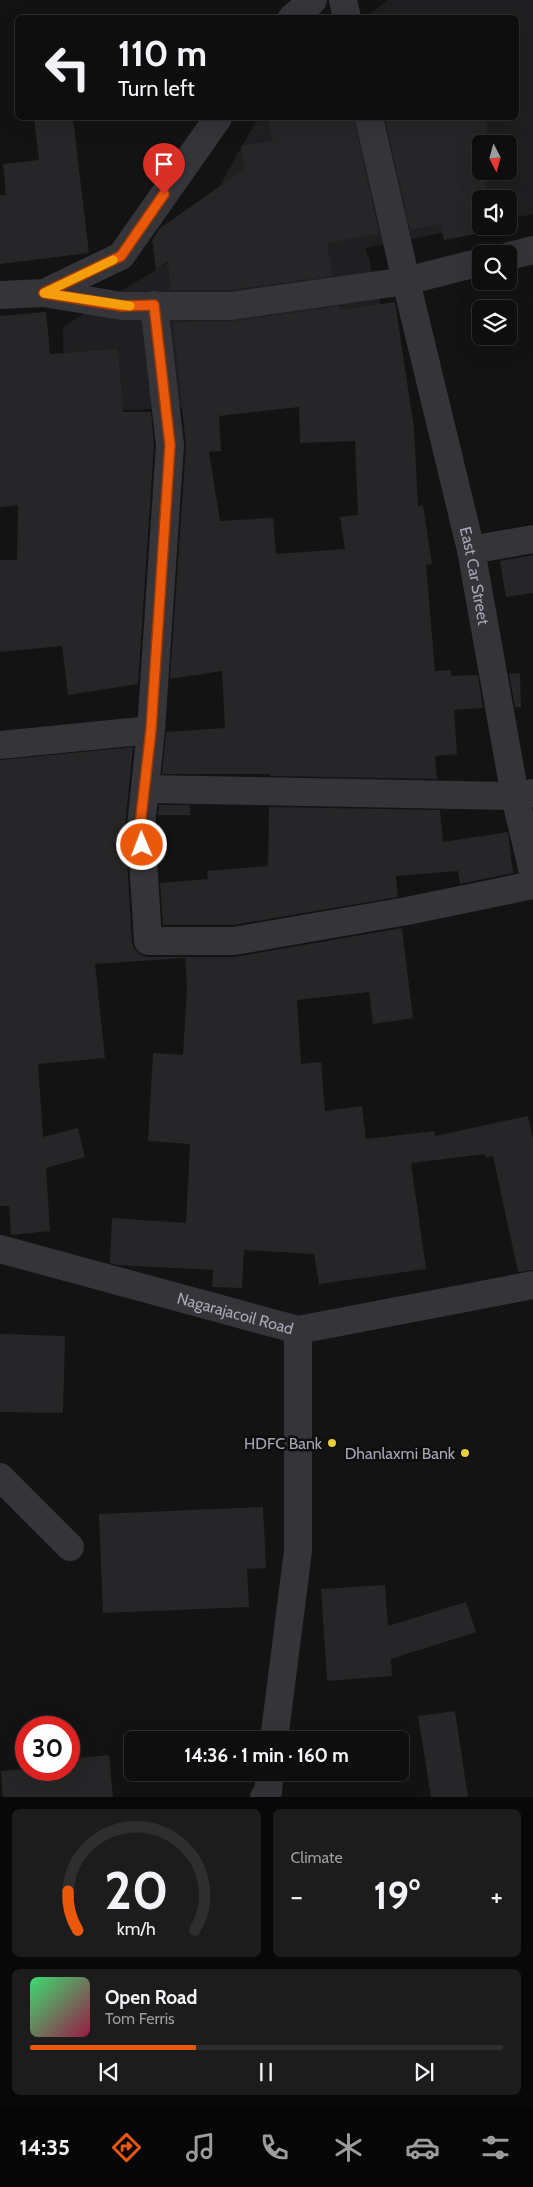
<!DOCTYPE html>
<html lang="en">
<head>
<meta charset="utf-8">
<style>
  body { margin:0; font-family:Cabin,sans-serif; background:#1c1c1d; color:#f1f3f6; height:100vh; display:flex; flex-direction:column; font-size:19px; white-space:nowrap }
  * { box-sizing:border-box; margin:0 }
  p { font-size:16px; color:#9b9c9e }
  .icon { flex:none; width:28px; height:28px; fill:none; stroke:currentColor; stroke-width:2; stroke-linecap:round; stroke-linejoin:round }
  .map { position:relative; height:1797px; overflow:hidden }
  .details { display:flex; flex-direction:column; gap:12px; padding:12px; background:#080808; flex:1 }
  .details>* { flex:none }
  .guide { position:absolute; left:15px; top:15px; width:504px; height:105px; border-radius:8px; box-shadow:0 5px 20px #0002,0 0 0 1px #2e2e2f; background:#0e0e0f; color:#f1f3f6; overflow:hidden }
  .needle { width:32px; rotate:174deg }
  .controls { position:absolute; left:472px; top:135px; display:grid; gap:10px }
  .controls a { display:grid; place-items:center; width:45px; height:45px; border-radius:8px; background:#0e0e0f; box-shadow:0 5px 20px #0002,0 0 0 1px #2e2e2f; font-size:25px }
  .speed { position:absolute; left:15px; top:1716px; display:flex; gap:10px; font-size:25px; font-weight:700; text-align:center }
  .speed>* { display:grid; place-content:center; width:65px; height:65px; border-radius:50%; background:#0e0e0f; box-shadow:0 5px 20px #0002,0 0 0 1px #2e2e2f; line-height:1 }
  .speed .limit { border:8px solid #d22; background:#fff; color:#111 }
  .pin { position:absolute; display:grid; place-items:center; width:42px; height:42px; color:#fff; margin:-51px -21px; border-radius:50% 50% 50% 0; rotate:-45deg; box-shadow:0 0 5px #0007 }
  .pin .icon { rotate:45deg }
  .me { position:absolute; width:55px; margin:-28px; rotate:359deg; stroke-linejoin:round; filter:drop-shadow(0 0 4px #0008) }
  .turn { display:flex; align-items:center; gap:18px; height:105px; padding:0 20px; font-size:22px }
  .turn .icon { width:65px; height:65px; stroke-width:2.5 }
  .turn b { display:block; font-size:35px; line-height:42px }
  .big { font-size:38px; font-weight:700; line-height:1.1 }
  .details .card { flex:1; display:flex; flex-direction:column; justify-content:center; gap:8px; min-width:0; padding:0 18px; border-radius:8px; background:#1c1c1d }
  .details .dial { align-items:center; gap:0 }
  .dial svg { height:130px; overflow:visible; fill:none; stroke:#2e2e2f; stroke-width:7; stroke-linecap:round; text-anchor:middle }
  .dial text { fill:#f1f3f6; stroke:none }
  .song { display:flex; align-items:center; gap:15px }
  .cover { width:60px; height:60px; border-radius:8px; background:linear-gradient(135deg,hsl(140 70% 55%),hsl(340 70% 35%)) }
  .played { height:5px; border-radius:2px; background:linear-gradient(90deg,#ea580c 35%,#2e2e2f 35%) }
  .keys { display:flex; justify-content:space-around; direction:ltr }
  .heat { display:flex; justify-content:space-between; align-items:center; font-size:28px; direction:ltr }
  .details .tiles { flex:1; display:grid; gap:12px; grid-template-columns:1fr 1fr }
  .card:last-child { grid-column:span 2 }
  .trip { position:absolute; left:124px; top:1731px; width:285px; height:50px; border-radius:8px; background:#0e0e0f; box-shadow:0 5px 20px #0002,0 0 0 1px #2e2e2f; font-weight:700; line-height:50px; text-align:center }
  .tabs { display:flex; height:80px; justify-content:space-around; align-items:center; background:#060606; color:#9b9c9e }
  .tabs .icon { width:35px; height:35px }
  .tabs .selected { color:#ea580c }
  .tabs b { font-size:22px; color:#f1f3f6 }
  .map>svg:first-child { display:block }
  .built { fill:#1f1f21; fill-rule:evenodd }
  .building { fill:#262628; fill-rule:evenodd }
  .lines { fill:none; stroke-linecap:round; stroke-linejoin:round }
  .minor { stroke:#343439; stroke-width:28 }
  .route-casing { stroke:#983908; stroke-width:12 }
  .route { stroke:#ea580c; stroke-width:9 }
  .slow { stroke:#f59e0b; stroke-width:9 }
  .poi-dot { fill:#e9cd36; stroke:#0e0e0f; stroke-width:2 }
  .labels { text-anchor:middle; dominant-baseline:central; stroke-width:5; stroke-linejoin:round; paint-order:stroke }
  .street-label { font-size:16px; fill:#a5a7b4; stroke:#0e0e0f }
  .poi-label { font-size:16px; fill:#a5a7b4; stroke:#0e0e0f; text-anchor:end }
</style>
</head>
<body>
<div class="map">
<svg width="533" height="1797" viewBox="0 0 533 1797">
  <rect width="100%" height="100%" fill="#131314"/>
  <path class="built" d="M388,0h145v214l-24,5v-20h-28v26l-115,23 41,156 -343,7 -1,-84 117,-72 78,-137h258v-100l-150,-1zM481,144h28v27h-28z"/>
  <path class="building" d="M34,118h39l16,135 -89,11v-69h6l-3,-31 36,-4z
    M268,118h86l25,116 -52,9 6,33 -103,14h-60l-2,-29 -12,9 -4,-30 8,-12 85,-59 -4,-23 32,-6z
    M385,118h102v26h-6v27h6l-1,28h-5v27h5v6l-42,8 -4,-16 -30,6z
    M395,302l19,126 4,78 5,-1 9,59 -6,1 9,106 16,-1v6l27,-1 5,33 -29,2 3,44 -22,2 2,23 -167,-3v-2h-108l4,-42 59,-4 -3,-57 -52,8 16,-233 -13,-124 60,-1 106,-15v4zM299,407l1,36 55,-2 3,74 -18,2 5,32 -69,5 -3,-36 -53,3 -11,-69 12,-1 -2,-35z
    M46,312l4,42 68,-5 5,63h28l3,33 -16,239 -70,11 -6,-49 -62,6v-92h17l1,-55 -18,2v-191z
    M533,555v38l-27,4 -6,-36z
    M520,673l1,34h-6l-6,-33z
    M133,747l-8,80 7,115 3,8 6,5 7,2h86l168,-29 11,90 -40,6 -4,-32 -72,8 4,64 20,-2 4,49 37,-5 4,33 68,-8 1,5 93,-20 5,23v131l-15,2 -25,-116 -7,1 -1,-3 -74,9 15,106 -107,15 -5,-30 -70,-4 -2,38 -30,-1 1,-17 -95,-5 -8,-2 2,-45 74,5 4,-79 -42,-3 5,-88 30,2 4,-68 -2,-29 -90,6 10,94 -67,6 5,73 35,-9 7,29 -39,11 4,63 -39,4 -2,-29h-9v-446z
    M159,805h31v10h-32z
    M269,807l171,3 3,32 65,-10 5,41 -53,11 -2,-13 -62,5 2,21 -165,28h-70l-3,-42 48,-4 -1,-8 61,-5z
    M0,1334l65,2 -2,77 -63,-1z
    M263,1507l3,61 -19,1 2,38 -146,6 -4,-99z
    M385,1585l3,41 78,-24 10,30 -85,27 1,17 -65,5 -6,-92z
    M455,1711l13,86h-37l-13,-81z
    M109,1755l4,42h-110l-2,-26 25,-2 43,1v-11z"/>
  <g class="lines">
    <g class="minor">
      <path d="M343,0l4,18"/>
      <path d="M292,18l21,-18"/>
      <path id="s1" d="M369,118l37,163 65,269 44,246 18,76"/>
      <path d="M509,256l24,-6"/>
      <path d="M44,293l78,13h109l175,-25 75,-19"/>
      <path d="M0,295l44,-2 77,-37 97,-138"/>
      <path d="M471,550l62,-11"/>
      <path d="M151,730l19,-285 -16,-140"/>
      <path d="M0,745l151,-15 -10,96 7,115h86l173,-30 126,-26"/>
      <path d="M145,789l370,7 18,-3"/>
      <path id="s2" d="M0,1249l298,81 235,-45"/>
      <path d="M0,1477l70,70"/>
      <path d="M274,1740l24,-189v-221"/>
      <path d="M264,1797l4,-5 2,-20"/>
    </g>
  </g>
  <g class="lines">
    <defs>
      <path id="route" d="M142,845l-2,-19 11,-96 19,-285 -16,-140 -32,1 -78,-13 77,-37 43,-62"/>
    </defs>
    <use href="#route" class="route-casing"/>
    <use href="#route" class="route"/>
    <path class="slow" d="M113,260l-69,33 86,13"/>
  </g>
  <g class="poi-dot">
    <circle cx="332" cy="1443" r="5"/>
    <circle cx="465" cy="1453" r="5"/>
  </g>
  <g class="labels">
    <g class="street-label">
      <text stroke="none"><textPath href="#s1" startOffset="470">East Car Street</textPath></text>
      <text stroke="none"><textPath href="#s2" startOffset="244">Nagarajacoil Road</textPath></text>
    </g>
    <g class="poi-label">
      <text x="322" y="1443">HDFC Bank</text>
      <text x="455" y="1453">Dhanlaxmi Bank</text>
    </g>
  </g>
</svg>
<div class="controls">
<a><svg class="needle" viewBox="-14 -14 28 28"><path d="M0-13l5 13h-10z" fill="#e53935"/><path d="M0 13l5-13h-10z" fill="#9b9c9e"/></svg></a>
<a><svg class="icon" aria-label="sound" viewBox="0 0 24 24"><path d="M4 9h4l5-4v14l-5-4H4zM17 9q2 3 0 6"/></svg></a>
<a><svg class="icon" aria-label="search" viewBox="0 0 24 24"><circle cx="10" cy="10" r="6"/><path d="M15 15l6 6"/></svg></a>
<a><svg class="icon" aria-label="layers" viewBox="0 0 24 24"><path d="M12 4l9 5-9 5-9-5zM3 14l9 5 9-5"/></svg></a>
</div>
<div class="speed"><div class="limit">30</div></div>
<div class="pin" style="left:164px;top:194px;background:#d93025"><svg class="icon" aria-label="arrive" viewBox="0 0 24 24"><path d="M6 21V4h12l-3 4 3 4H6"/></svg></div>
<svg class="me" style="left:142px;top:845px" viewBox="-20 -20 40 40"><circle r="17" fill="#ea580c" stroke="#fff" stroke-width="3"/><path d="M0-11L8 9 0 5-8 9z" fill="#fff"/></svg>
<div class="trip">14:36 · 1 min · 160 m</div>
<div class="guide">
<div class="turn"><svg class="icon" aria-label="left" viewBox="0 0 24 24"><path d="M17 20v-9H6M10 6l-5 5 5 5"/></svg><div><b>110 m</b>Turn left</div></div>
</div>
</div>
<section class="details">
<div class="tiles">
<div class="card dial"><svg viewBox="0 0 100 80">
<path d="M14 69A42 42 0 1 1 86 69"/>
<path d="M14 69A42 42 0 0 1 8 45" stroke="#ea580c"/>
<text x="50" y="56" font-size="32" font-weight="700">20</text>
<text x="50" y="72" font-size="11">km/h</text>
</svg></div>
<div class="card"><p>Climate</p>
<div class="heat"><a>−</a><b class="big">19°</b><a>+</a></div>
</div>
<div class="card">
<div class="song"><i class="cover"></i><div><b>Open Road</b><p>Tom Ferris</p></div></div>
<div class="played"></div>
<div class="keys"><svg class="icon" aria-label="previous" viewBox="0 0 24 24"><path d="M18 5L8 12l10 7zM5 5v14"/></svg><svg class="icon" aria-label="pause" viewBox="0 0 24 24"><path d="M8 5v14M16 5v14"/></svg><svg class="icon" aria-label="next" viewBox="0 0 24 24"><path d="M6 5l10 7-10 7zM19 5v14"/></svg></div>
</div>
</div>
</section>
<nav class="tabs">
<b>14:35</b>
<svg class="icon selected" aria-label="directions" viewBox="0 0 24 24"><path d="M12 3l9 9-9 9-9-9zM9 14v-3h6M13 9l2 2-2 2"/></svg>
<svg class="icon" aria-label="music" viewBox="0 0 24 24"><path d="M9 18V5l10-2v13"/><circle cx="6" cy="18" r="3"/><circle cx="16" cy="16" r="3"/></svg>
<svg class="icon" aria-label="phone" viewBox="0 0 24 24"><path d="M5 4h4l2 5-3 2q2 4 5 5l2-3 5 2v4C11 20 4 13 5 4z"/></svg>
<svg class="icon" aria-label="climate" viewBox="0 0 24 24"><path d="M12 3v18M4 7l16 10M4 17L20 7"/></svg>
<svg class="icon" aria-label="car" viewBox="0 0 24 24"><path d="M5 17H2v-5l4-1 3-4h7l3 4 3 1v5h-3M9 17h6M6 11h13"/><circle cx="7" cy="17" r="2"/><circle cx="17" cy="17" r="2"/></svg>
<svg class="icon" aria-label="filters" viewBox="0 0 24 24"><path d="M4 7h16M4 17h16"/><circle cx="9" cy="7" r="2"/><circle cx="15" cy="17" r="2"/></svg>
</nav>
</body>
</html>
